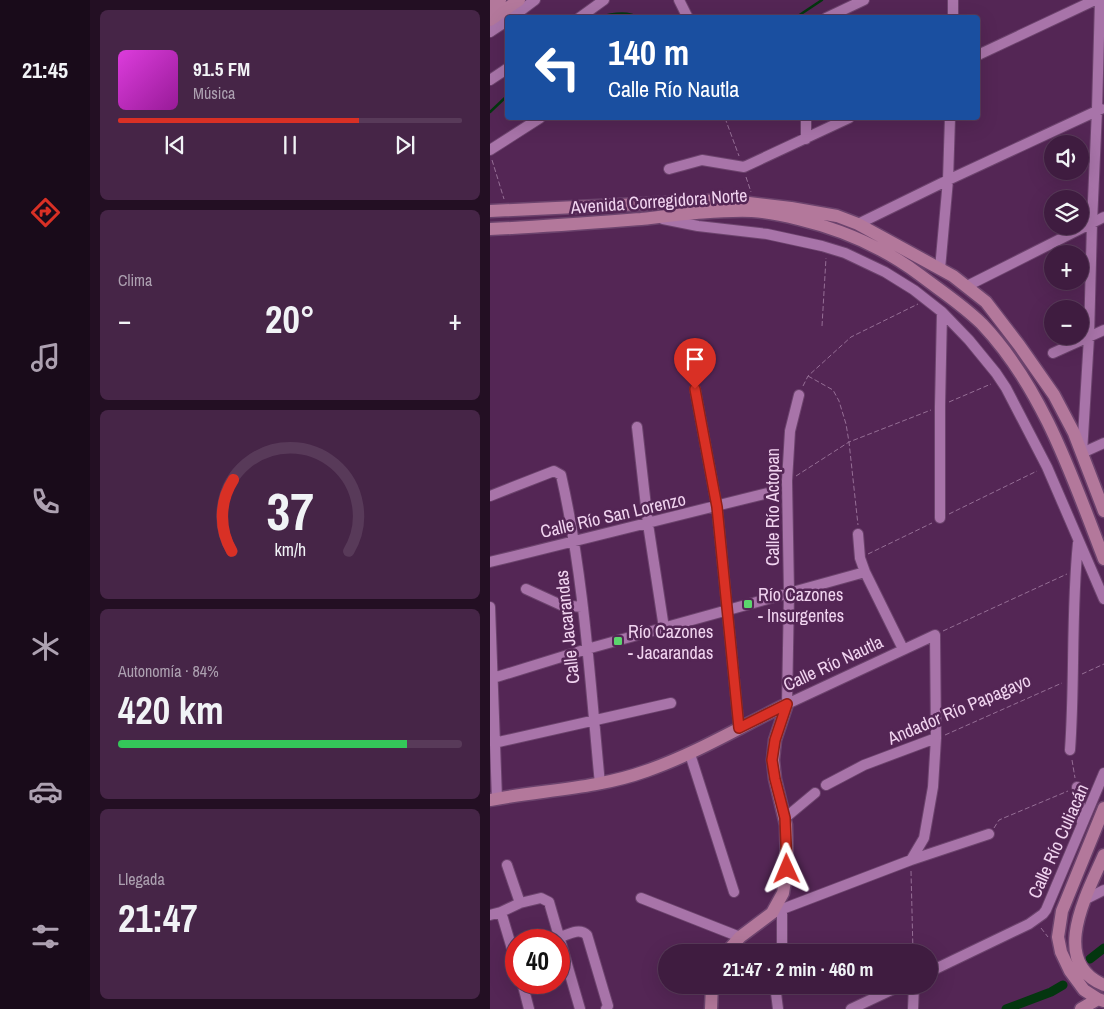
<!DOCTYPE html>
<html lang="es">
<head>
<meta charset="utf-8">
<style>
  body { margin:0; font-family:"Archivo Narrow",sans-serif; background:#462547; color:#f1f3f6; height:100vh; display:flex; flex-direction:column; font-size:19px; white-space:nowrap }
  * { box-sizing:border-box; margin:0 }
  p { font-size:16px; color:#ada1b1 }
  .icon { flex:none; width:28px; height:28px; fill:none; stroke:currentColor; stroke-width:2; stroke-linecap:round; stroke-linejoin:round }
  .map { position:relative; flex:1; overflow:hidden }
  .details { display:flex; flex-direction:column; gap:10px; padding:10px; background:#230f23; width:400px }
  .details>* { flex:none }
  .hud { position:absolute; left:15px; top:15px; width:475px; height:105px; border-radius:5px; box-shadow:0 5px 20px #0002,0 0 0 1px #583a59; background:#1a4fa0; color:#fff; overflow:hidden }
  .fabs { position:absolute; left:554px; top:135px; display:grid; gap:10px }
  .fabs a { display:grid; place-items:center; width:45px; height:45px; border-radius:50%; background:#3f1c40; box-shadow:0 5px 20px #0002,0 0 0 1px #583a59; font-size:25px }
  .speed { position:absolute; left:15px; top:929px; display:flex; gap:10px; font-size:25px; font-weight:700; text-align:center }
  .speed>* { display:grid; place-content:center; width:65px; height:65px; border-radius:50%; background:#3f1c40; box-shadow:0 5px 20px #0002,0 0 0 1px #583a59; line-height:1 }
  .speed .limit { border:8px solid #d22; background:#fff; color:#111 }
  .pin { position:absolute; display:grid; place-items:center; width:42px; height:42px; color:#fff; margin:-51px -21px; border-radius:50% 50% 50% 0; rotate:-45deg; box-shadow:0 0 5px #0007 }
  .pin .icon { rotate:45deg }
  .me { position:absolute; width:55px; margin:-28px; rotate:359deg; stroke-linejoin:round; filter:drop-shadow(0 0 4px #0008) }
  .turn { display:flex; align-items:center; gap:18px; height:105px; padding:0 20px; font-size:22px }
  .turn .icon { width:65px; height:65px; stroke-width:2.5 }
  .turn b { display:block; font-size:35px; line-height:42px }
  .big { font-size:38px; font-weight:700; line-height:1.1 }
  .details .widget { flex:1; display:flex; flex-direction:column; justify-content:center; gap:8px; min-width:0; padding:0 18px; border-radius:8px; background:#462547 }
  .details .dial { align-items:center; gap:0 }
  .dial svg { height:130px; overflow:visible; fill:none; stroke:#583a59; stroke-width:7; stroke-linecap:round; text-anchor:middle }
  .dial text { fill:#f1f3f6; stroke:none }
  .song { display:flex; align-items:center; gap:15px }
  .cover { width:60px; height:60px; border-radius:8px; background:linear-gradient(135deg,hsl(300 70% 55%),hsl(300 70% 35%)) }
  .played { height:5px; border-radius:2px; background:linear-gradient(90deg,#d93025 70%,#583a59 70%) }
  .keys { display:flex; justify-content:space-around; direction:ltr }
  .heat { display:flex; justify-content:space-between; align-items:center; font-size:28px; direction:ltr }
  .charge { height:8px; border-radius:4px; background:linear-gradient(90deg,#34c759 84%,#583a59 0) }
  .trip { position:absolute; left:168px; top:944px; width:280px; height:50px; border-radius:25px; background:#3f1c40; box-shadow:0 5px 20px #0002,0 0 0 1px #583a59; font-weight:700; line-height:50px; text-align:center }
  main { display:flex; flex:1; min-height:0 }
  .dock { display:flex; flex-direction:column; width:90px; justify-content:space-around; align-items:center; background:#190b1a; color:#ada1b1 }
  .dock .icon { width:35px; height:35px }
  .dock .current { color:#d93025 }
  .dock b { font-size:22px; color:#f1f3f6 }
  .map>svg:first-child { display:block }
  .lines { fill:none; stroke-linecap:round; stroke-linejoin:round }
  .stream { stroke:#04360f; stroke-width:2.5 }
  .canal { stroke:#04360f; stroke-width:9 }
  .street-casing { stroke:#6c436d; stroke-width:12 }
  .secondary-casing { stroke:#6c436d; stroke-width:15 }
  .path { stroke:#956e95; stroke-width:1; stroke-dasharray:5 2.5; stroke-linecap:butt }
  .street { stroke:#a874a9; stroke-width:10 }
  .secondary { stroke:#b3789b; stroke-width:12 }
  .route-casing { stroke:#8d1f18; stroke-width:12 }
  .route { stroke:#d93025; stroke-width:9 }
  .poi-dot { fill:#5bd56d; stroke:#542655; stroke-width:2 }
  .labels { text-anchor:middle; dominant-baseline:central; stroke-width:5; stroke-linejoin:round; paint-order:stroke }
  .street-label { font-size:18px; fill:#f1d4f0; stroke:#542655 }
  .poi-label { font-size:18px; fill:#f1d4f0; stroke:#542655; text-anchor:start }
</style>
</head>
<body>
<main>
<nav class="dock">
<b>21:45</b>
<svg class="icon current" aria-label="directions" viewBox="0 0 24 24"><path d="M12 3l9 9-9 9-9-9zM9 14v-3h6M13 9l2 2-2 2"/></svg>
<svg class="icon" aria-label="music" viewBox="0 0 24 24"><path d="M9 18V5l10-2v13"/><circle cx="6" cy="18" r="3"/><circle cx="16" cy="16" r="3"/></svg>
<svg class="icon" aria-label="phone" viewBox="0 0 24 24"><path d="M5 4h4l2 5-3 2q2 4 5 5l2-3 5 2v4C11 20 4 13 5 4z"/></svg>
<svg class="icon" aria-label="climate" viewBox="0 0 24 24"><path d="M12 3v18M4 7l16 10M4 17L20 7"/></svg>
<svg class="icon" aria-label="car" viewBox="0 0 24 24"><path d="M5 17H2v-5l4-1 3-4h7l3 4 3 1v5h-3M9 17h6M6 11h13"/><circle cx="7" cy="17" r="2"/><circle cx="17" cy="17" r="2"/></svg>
<svg class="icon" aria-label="filters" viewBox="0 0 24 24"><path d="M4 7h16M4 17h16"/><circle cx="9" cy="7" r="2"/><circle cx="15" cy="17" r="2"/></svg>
</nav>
<section class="details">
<div class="widget">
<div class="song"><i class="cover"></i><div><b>91.5 FM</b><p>Música</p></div></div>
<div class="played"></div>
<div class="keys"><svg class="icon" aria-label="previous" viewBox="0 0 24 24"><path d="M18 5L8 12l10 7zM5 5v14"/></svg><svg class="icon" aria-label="pause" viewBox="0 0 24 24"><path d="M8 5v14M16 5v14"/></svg><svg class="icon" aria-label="next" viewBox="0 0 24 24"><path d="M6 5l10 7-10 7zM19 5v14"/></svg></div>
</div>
<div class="widget"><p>Clima</p>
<div class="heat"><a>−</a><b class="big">20°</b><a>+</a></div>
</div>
<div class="widget dial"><svg viewBox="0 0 100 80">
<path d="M14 69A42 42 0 1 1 86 69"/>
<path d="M14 69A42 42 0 0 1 15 25" stroke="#d93025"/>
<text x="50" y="56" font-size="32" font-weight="700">37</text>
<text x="50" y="72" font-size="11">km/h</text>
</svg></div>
<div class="widget"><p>Autonomía · 84%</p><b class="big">420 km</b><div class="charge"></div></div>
<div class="widget"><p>Llegada</p><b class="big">21:47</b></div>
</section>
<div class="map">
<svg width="614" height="1009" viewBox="0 0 614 1009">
  <rect width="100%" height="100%" fill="#542655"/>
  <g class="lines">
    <path class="stream" d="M107,18c13,-4 30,-8 42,0
      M302,18l6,-2 24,-16
      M0,112l18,-17"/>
    <path class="canal" d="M600,959l14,-11
      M516,1009l45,-17 12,-7"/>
    <defs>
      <path id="street" d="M189,0l9,18
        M610,0l-3,110 -5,113 -3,114 -7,116 22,-10
        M21,18l24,-18
        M89,18l25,-18
        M336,18l38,-18
        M463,18v-18
        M0,32l18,-12
        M488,55l117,-55
        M0,80l18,-12
        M316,139v-21
        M0,150l50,-32
        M179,169l33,-9 42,7 105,-49
        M173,219l35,7 69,8 55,12 23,7 40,19 29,18 28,22 27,28 27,33 10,15 41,79 57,132
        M368,224l90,-44 153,-71
        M450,269l8,-89 2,-62
        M477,286l137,-69
        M563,353l51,-23
        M205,389l22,118 22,221
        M309,395l-9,36 -3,50 2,112 -2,111 148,-69 1,103 -3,49 -9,51 -13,22
        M147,427l11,97 16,104
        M0,496l64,-25 7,4c23,101 29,206 39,309
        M450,518v-112l2,-94
        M368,534l2,24 5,14 38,77
        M0,562l282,-70
        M36,589l35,16 21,2
        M0,607l7,192
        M0,679l97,-30 278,-77
        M4,743l177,-40
        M580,750c5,-69 1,-138 8,-207
        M200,754l44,138
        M336,785l38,-20 72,-27
        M587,787l5,35
        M295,818l30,-25
        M17,865l13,38
        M151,898l99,39
        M596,899l18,-9
        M11,912l15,50
        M282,913l139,-53 78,-26
        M0,915l11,-3 19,-9 21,-5 8,4 31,107
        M68,938c9,-3 21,-11 29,-3l21,71 -2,3
        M292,952v-44
        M439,972l100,-48 14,-10 3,-4 58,-137
        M32,982l7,27
        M285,985l3,24
        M361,1009l51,-24
        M423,1009l1,-24"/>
      <path id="secondary" d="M0,7l10,-7
        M0,20l29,-20
        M0,211l234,-11 67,8 46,8 21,8 95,52 33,26 33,43 35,50 20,38 30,78
        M0,229c51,-2 100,-6 151,-10 36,-4 73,-9 111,-8 15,1 31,4 46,8 46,11 85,28 122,56 21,16 44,31 62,49 61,64 91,155 122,235
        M0,800c52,-10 106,-11 156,-29 49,-17 94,-44 141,-67
        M614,808l-42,103 -4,26 3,15 9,19 14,19 14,9 6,2
        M614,855c-16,37 -56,107 0,130
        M237,952l13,-15 32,-24 11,-20 4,-24 -1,-44 -11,-46 -2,-19 2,-20 12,-36
        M221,1009l1,-24
        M591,1009l17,-10"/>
    </defs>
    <use href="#street" class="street-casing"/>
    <use href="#secondary" class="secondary-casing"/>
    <path class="path" d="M235,118l14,38
      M2,160l12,39
      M256,177l5,15
      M332,326l4,-68
      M318,376l25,14 6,11 7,23 3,18 9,83
      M313,386l5,-10 43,-39 67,-33
      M459,402l42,-18
      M306,476l53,-34 82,-32
      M459,514l88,-43
      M378,554l64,-31
      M453,631l124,-57
      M592,674l22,-10
      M455,735l117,-52
      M582,760l3,18
      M504,828l5,-8 69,-29
      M421,871l2,81
      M551,928l7,9"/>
    <use href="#street" class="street"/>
    <use href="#secondary" class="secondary"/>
  </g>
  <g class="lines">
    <defs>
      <path id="route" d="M205,389l22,118 22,221 48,-24 -12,36 -3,20 3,19 10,39 2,51"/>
    </defs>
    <use href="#route" class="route-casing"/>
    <use href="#route" class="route"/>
  </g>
  <g class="poi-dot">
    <rect x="253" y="599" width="10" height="10" rx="2.5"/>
    <rect x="123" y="636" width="10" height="10" rx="2.5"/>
  </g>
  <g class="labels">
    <g class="street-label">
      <text transform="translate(169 201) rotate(-4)">Avenida Corregidora Norte</text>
      <text transform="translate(282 507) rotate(-90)">Calle Río Actopan</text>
      <text transform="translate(123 515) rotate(-13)">Calle Río San Lorenzo</text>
      <text transform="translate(77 627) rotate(-96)">Calle Jacarandas</text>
      <text transform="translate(343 663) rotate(-25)">Calle Río Nautla</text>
      <text transform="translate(469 709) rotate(-23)">Andador Río Papagayo</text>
      <text transform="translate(568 841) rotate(-66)">Calle Río Culiacán</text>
    </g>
    <g class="poi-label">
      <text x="268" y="594">Río Cazones<tspan x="268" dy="21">- Insurgentes</tspan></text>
      <text x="138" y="631">Río Cazones<tspan x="138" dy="21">- Jacarandas</tspan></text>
    </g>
  </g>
</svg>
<div class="fabs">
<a><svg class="icon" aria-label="sound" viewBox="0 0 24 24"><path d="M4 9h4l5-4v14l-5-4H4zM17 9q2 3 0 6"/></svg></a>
<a><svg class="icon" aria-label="layers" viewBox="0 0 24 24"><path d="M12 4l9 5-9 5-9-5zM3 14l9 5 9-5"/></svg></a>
<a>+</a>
<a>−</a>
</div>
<div class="speed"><div class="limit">40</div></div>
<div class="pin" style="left:205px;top:389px;background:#d93025"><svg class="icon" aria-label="arrive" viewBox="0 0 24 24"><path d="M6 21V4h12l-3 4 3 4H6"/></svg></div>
<svg class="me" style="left:297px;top:869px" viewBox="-20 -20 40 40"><path d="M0-17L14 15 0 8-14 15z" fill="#d93025" stroke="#fff" stroke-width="4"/></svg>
<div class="trip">21:47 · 2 min · 460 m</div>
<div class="hud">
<div class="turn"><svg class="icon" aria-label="left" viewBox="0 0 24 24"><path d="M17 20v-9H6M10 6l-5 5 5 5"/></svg><div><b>140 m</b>Calle Río Nautla</div></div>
</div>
</div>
</main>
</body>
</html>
